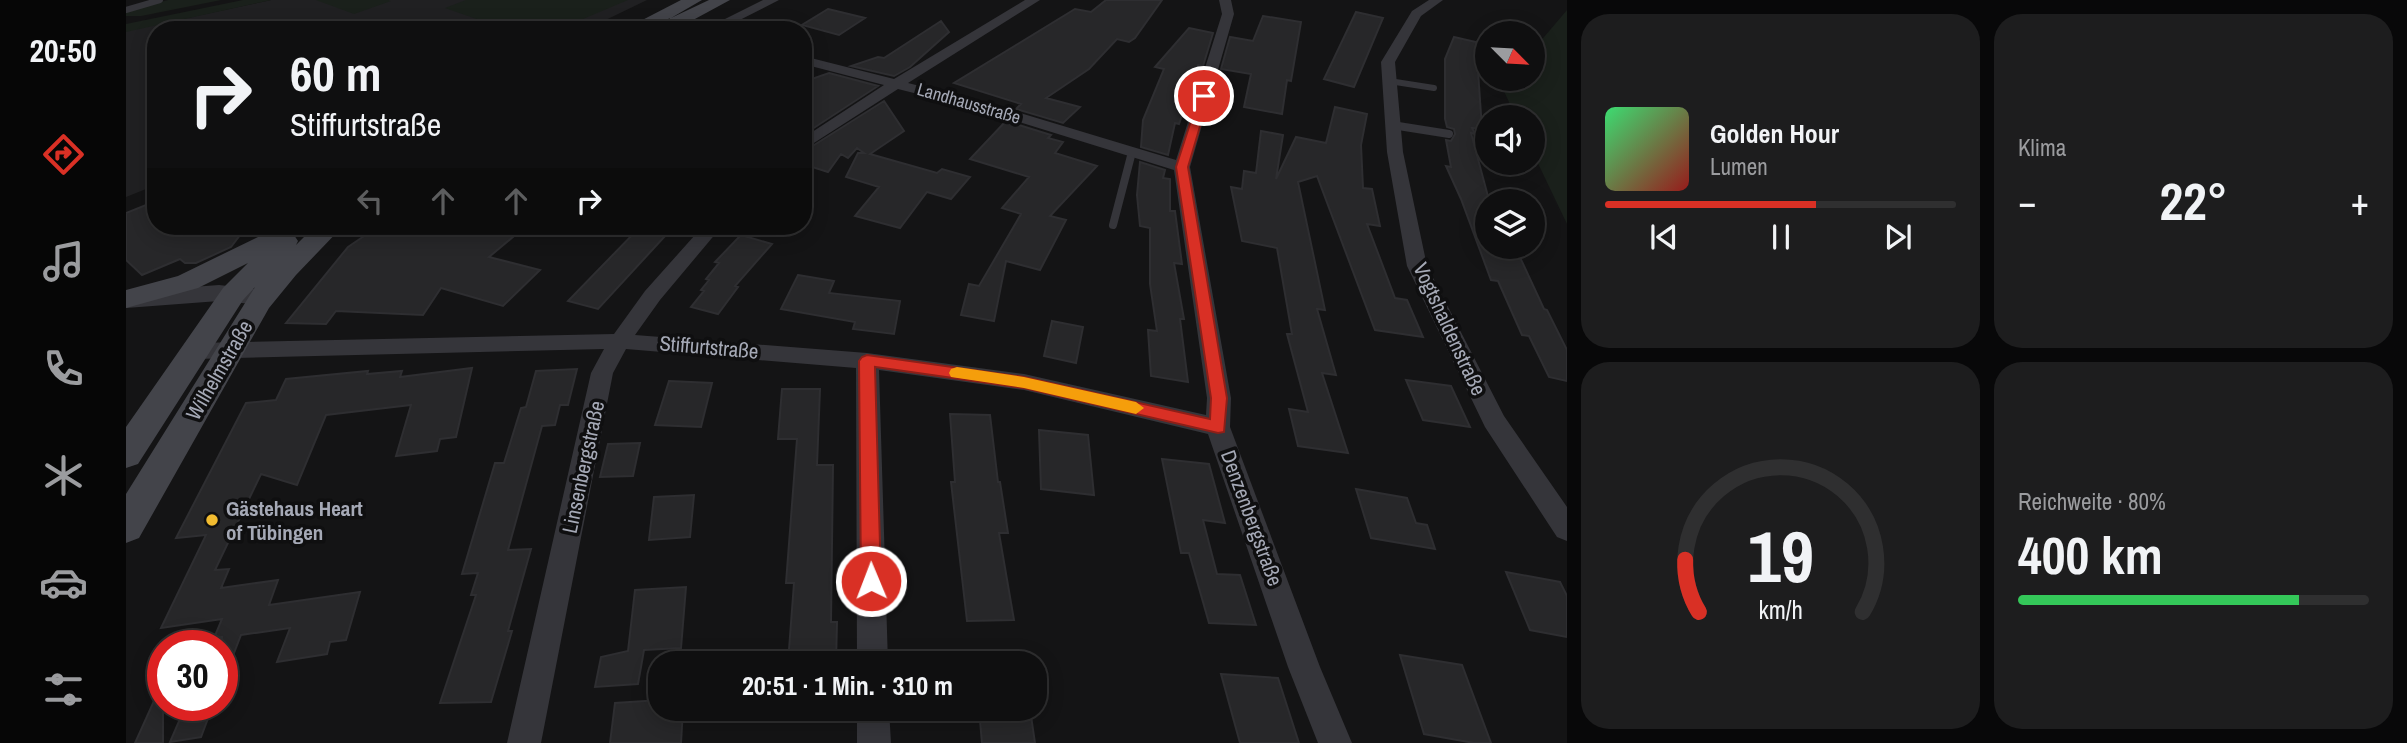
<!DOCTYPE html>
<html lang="de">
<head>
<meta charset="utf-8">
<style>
  body { margin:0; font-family:"Archivo Narrow",sans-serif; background:#1d1d1e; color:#f1f3f6; height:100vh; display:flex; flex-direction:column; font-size:26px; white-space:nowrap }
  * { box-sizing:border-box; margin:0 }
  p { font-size:23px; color:#9b9c9f }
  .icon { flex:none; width:38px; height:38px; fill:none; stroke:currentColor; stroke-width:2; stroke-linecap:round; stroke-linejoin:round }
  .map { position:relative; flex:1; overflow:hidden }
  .details { display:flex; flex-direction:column; gap:14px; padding:14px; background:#080809; width:840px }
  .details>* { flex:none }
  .banner { position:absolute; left:21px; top:21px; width:665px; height:214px; border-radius:28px; box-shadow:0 4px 18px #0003,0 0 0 2px #2f2f30; background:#0f0f10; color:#f1f3f6; overflow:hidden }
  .needle { width:46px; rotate:114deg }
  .buttons { position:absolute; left:1349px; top:21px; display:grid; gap:14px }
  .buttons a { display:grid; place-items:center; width:70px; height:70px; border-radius:50%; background:#0f0f10; box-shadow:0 4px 18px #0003,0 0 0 2px #2f2f30; font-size:35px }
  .speed { position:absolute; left:21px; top:630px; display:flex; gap:14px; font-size:35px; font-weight:700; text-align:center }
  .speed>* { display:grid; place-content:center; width:91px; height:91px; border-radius:50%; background:#0f0f10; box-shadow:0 4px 18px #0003,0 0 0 2px #2f2f30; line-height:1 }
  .speed .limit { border:10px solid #d22; background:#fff; color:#111 }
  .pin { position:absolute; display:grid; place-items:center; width:60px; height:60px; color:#fff; margin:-30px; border:4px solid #fff; border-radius:50%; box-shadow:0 2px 7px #0007 }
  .me { position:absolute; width:77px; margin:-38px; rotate:359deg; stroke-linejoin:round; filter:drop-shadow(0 0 5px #0008) }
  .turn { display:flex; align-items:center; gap:24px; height:147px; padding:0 28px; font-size:32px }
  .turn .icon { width:91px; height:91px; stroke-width:2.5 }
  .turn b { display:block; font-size:49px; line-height:60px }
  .lanes { display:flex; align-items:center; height:66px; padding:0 28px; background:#0003; justify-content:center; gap:35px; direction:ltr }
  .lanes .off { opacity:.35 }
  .big { font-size:52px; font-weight:700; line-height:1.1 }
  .details .card { flex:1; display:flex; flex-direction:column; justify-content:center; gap:10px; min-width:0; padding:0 24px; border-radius:28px; background:#1d1d1e }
  .details .dial { align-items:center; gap:0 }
  .dial svg { height:182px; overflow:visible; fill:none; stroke:#2f2f30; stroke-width:7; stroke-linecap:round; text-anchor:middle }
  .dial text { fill:#f1f3f6; stroke:none }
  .song { display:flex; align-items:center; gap:21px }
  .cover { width:84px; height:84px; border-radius:10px; background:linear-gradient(135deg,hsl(140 70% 55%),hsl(0 70% 35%)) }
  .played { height:7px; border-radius:4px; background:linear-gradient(90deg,#d93025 60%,#2f2f30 60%) }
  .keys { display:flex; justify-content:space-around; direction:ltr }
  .heat { display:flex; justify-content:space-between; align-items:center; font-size:38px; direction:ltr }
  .charge { height:10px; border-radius:5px; background:linear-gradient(90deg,#34c759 80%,#2f2f30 0) }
  .details .tiles { flex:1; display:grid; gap:14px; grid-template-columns:repeat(2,1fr) }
  .trip { position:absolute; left:522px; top:651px; width:399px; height:70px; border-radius:28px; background:#0f0f10; box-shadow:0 4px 18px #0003,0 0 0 2px #2f2f30; font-weight:700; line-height:70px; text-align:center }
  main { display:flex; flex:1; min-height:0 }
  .menu { display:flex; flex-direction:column; width:126px; justify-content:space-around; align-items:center; background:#060606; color:#9b9c9f }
  .menu .icon { width:49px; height:49px }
  .menu .active { color:#d93025 }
  .menu b { font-size:32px; color:#f1f3f6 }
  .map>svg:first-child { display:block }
  .built { fill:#202022 }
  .green { fill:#1a201b }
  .building { fill:#272729; stroke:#2e2e31; stroke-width:2 }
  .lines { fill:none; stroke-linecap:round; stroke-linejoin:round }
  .service-far1 { stroke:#35353a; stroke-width:6 }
  .service { stroke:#35353a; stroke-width:8 }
  .minor { fill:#35353a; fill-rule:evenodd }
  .tertiary { fill:#35353a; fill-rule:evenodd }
  .secondary { fill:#43444a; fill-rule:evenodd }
  .route { fill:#d93025; stroke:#8d1f18; stroke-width:2 }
  .slow { fill:#f59e0b }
  .poi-dot { fill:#f1bb30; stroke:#0f0f10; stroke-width:2.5 }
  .labels { text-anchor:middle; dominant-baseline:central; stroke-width:7; stroke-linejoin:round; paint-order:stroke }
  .far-street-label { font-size:18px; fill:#a5a9b6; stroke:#0f0f10 }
  .street-label { font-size:21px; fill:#a5a9b6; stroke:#0f0f10 }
  .poi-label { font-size:21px; font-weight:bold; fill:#a5a9b6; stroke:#0f0f10; text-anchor:start }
</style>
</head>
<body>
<main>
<nav class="menu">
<b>20:50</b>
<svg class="icon active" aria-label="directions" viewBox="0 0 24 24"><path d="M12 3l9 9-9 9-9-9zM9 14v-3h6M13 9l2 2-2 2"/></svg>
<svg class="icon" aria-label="music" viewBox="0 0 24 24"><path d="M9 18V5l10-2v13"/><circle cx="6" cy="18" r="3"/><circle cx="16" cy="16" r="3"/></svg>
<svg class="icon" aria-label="phone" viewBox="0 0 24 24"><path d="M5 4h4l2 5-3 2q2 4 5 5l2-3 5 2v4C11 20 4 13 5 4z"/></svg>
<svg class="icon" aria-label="climate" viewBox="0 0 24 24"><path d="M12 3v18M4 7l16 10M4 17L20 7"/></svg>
<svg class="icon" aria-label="car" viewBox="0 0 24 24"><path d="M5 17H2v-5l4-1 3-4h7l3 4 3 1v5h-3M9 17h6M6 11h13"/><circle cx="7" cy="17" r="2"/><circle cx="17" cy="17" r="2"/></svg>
<svg class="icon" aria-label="filters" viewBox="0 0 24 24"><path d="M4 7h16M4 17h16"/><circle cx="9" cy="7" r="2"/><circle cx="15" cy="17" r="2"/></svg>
</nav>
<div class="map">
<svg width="1441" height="743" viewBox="0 0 1441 743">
  <rect width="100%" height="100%" fill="#141415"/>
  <path class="built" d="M145,0h376l-62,30h-429v155l-30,12v-166z"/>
  <path class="green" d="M42,0h53l-80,16h-15v-5z
    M117,0h28l-145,32v-8z
    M190,0h72l3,1 -37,13z
    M340,0h162l-71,30h-49l-63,-22z
    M1441,10v214l-34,-71v-36h-17l-15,-32 6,-6h26v-29z"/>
  <path class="building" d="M980,0h56l-27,38 -6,4 -12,-3 -28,30 -43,29 34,9 -17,16 -47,-14 5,-5 -67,-21 121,-74 16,3z
    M702,9l37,9 -26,17 -37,-10z
    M1230,12l27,6 -29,69 -30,-8z
    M1137,16l38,6 -10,59 -4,-1 -5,34 -38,-7 7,-33 -30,-5 9,-32 23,4z
    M815,21l8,11 -39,35 -16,9 -43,-10 27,-9 6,1z
    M1063,28l24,5 -10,33 -5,-1 -19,59 -4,-1 -7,32 -27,-8 2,-27 21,-51 -9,-2z
    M1328,37l22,5 6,87 -10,-1 3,6 -4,-1 18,67 -1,48 30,5 26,56 3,1 20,40v31l-18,-4 -20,-41 -7,-1 -24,-54 -7,-1 -30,-81 -15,-33 5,1 -5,-27 5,1 4,-7 -1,-5 -7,-2 -2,-8v-60z
    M703,73l49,13 -75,49v-53z
    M758,101l20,30 -34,23 67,19 5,-4 28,8 -19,22 -24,-7 -27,36 -45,-12 24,-29 -33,-10 12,-24h6l-7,-5 -9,10 -7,-4 -13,18 -25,-8v-12z
    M1209,107l32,7 -6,31 2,43 9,1 8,37 -13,-2 28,74 12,2 16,37 -48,-7 -58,-154 -19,6 27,128 -8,-1 19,66 -14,-2 26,80 -50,-7 -9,-37 19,3 -21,-78h5l-15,-86 -35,-7 -11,-54 11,2 2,-18 12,2 5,-42 22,4 -7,44 20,-42 30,6z
    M880,121l45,14 -3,3 15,4 -8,11 42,13 -47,50 16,4 -26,50 -34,-9 -12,60 -33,-6 8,-31 10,2 42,-72 -19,-6 27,-31 -59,-18z
    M1014,162l25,8 -2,8 7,1v32h5l7,53 -8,-1 10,56h-4l8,63 -37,-6 -3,-46 9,1 -7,-47v-56l-10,-2 -3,-31z
    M30,201v25h91l-16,21 -35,16h-11l-5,-4 -38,16 -16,-15v-47z
    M253,226h147l-37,31 51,13 -37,36 -62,-18 -18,27 -87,-4 -10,13 -40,-1 62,-76z
    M511,230l28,6 -67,73 -30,-8z
    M615,235l31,9 -37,42 3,1 -20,27 -27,-7 13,-16 -3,-1 8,-10 -3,-1 13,-16 -4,-1z
    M672,275l36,6 -5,12 71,8 -6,33 -41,-5 2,-7 -74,-13z
    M926,321l31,6 -7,36 -32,-7z
    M346,368l-16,69 -16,2 -3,12 -41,5 15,-51 -85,10 -29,70 -36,-11 -46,96 14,-1 -8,19 57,-8 -9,25 91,-13 -14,48 -16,2 -3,12 -50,8 13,-34 -49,7 -17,44 -2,-42 -8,1 8,-19 -61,9 45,-93 -30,3 70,-135 30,-3 10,-21 82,-8 -1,3 35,-3 -2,6z
    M451,369l-9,36h-8l-5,20 -13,1 -34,124 23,-1 -23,82h4l-21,71 -51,1 36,-108h-5l7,-22 -16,1 33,-111h9l17,-55 5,-1 10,-36z
    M1280,380l45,6 19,41 -47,-7z
    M543,381l43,2 -11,44 -46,-2z
    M656,389h38l-3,76h16l-2,157h6l-1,41h-48l6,-80h-8l11,-144h-19z
    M824,414l40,1 8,67h2l8,51h-9l15,87 -47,1 -16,-139h4z
    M913,430l49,5 6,60 -53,-6z
    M514,443l-7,33 -33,1 8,-33z
    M1036,459l47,5 16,59 -22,-3 14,54 23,1 16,50 -47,-2 -20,-70h-8z
    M1230,489l51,9 9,25 11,2 8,24 -64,-11z
    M568,495l-4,42 -41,3 5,-43z
    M1380,572l54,10 7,14v41l-37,-7z
    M560,587l-5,61 -37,2 -6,34 -43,3 6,-30 27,-6 7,-61z
    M1274,655l62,10 29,78h-17l-50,-9z
    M1095,674l57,4 21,65h-59z
    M37,681v62h-28z
    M534,700v9h23l-2,34h-71l5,-40z
    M60,705h27l-12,32 -31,5z
    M853,709h51l5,34h-53z"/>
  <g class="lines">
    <path class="service-far1" d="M0,10l34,-10
      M1263,81l45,7"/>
    <path class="service" d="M1266,125l57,9
      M987,225l19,-73"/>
    <path class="minor" d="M637,0h16l-59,30h-17z
      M899,0h15l-132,83 79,20 189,57 46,-146 -3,-14h12l3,14 -44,153 41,231 -1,29 90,240 32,76h-34l-30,-76 -80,-233 -184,-44 -145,-20 9,293h-31l-1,-295 -230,-19 -13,24 -72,370h-34l84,-370 13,-24 -410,10 -8,-3 -3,-5 3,-5 8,-3 420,-9 31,-43 58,-65h19l-62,74 -25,35 232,18 157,21 182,41 1,-17 -33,-228 -197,-61 -79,-20 -95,61v-12l81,-53 -81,-21v-8l91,23z
      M1303,0h14l-22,16 -26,46 8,90 24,114 77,150 63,91v34l-10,-4 -72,-110 -78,-161 -20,-114 -6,-90 31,-51z
      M541,23l17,4 1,3h-23l-1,-3z
      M731,709h32l2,34h-34z"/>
    <path class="tertiary" d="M93,285l53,6 4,6 -4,6 -9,2 -44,-4 -93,7v-16z"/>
    <path class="secondary" d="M555,0h21l-31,18 38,-18h21l-48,26h-12l-3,-4 3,-4 -23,12h-24z
      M189,226h28l-47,49 -27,33 -130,230 -13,5v-49l129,-207 -12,13 -105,164 -12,4v-41l97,-139 25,-25 -50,25 -72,20v-18l52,-14 84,-41 9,-2 23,2 4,6 -2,4z"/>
  </g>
  <path class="route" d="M1078,93l5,3 -21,71 39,231 -3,34 -6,1 -194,-45 -149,-21 6,214 -3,6 -7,3 -7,-3 -3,-6 -2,-220 3,-4 5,-2 157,22 186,42 1,-21 -35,-231 23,-71z"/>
  <path class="slow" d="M831,367l67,10 112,25 8,6 -8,6 -112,-26 -73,-11 -2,-4 2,-4z"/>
  <circle class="poi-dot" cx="86" cy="520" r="7"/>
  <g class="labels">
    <g class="far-street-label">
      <text transform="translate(843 103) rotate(16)">Landhausstraße</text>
    </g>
    <g class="street-label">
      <text transform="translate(1324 329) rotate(65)">Vogtshaldenstraße</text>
      <text transform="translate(583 347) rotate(5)">Stiffurtstraße</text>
      <text transform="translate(93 370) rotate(-60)">Wilhelmstraße</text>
      <text transform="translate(457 467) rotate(-78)">Linsenbergstraße</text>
      <text transform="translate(1126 518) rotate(70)">Denzenbergstraße</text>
    </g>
    <g class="poi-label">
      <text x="100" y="508">Gästehaus Heart<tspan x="100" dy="24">of Tübingen</tspan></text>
    </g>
  </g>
</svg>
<div class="buttons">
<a><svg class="needle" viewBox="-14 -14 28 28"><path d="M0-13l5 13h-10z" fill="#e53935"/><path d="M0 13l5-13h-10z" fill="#9b9c9f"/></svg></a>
<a><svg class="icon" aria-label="sound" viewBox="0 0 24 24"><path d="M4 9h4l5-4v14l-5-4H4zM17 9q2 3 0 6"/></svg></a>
<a><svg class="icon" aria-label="layers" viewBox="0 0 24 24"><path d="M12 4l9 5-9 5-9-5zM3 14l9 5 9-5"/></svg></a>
</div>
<div class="speed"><div class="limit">30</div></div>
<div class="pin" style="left:1078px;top:96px;background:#d93025"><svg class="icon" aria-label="arrive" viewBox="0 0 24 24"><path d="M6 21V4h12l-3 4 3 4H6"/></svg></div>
<svg class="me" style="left:745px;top:581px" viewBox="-20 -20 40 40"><circle r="17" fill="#d93025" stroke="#fff" stroke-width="3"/><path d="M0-11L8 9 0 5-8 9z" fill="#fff"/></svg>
<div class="trip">20:51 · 1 Min. · 310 m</div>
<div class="banner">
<div class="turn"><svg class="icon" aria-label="right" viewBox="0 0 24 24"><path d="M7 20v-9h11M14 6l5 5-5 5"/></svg><div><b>60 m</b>Stiffurtstraße</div></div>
<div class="lanes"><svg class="icon off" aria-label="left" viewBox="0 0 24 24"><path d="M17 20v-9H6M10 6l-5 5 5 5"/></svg><svg class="icon off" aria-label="ahead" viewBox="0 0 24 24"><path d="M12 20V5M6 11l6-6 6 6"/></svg><svg class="icon off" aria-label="ahead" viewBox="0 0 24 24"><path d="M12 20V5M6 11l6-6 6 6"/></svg><svg class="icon" aria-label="right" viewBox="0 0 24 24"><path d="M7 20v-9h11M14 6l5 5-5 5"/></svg></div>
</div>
</div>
<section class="details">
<div class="tiles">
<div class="card">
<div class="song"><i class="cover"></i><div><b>Golden Hour</b><p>Lumen</p></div></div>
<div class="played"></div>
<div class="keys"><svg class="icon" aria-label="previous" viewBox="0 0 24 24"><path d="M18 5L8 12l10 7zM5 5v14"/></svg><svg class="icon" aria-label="pause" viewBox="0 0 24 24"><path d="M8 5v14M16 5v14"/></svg><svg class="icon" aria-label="next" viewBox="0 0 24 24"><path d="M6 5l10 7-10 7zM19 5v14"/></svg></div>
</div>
<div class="card"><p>Klima</p>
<div class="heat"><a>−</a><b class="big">22°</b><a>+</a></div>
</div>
<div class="card dial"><svg viewBox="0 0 100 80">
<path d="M14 69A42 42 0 1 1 86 69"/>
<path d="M14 69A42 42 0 0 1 8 46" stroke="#d93025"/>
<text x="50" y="56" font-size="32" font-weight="700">19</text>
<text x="50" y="72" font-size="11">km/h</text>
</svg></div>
<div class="card"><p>Reichweite · 80%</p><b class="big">400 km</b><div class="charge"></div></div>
</div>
</section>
</main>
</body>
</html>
